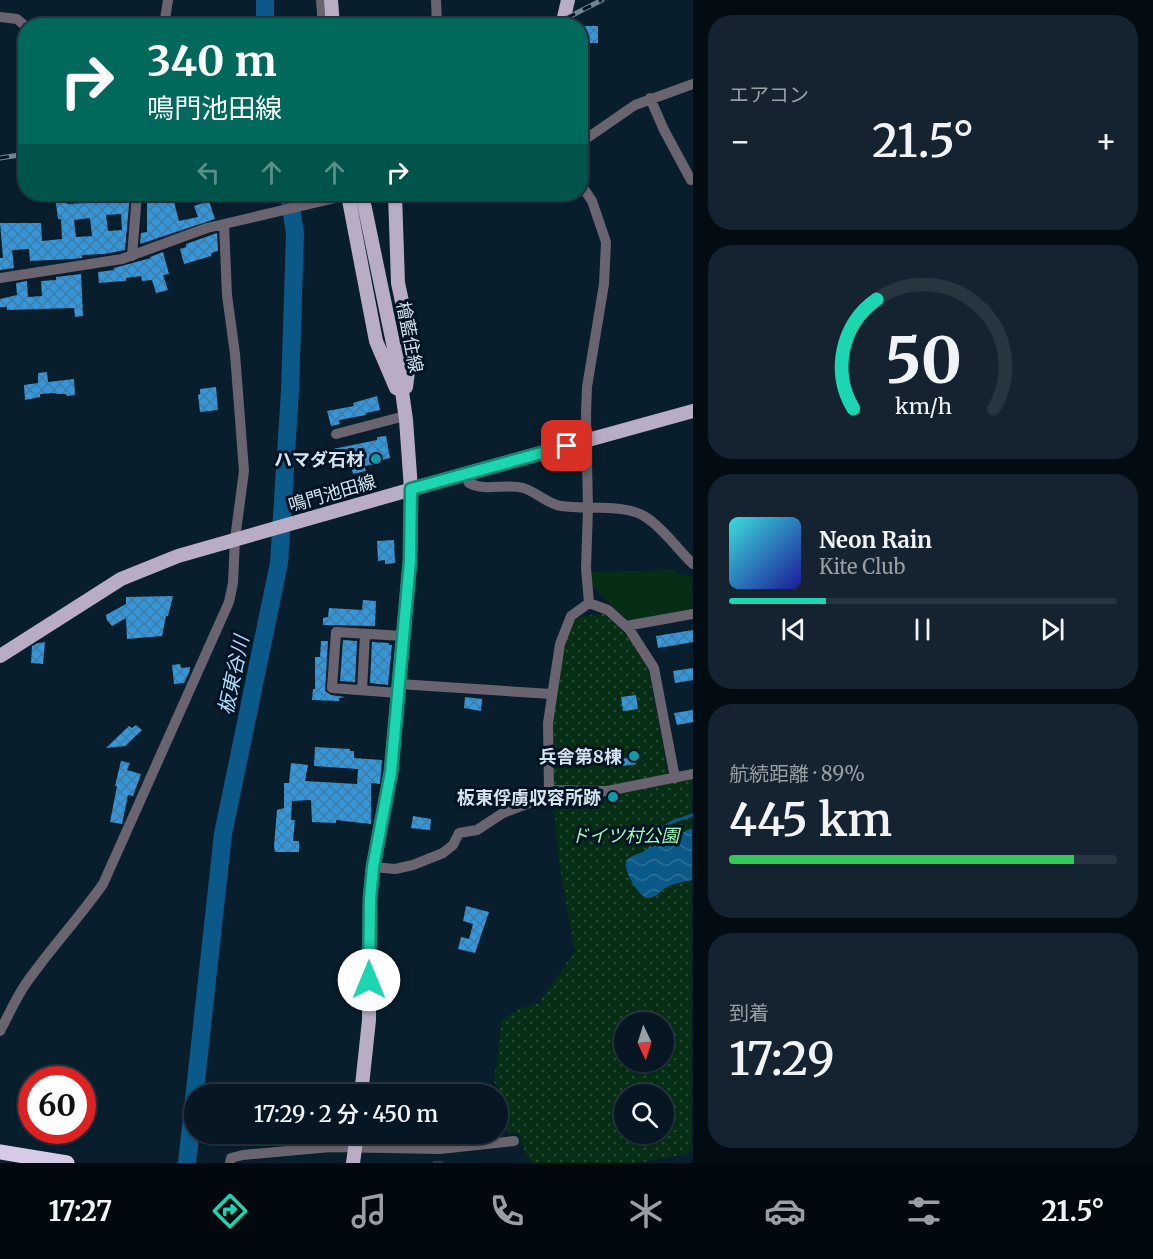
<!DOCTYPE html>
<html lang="ja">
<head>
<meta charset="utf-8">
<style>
  body { margin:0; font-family:Merriweather,"Noto Sans JP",serif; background:#14232f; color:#f1f3f6; height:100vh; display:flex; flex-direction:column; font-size:22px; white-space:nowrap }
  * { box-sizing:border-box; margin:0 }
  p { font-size:20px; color:#989fa5 }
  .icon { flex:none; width:33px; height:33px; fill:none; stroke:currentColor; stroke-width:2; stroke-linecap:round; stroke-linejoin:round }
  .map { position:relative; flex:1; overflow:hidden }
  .side { display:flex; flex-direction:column; gap:15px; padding:15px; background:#030c13; width:460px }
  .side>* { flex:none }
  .hud { position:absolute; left:18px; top:18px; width:570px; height:183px; border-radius:24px; box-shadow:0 2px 4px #0004,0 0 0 2px #273540; background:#00695c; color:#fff; overflow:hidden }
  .needle { width:39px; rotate:176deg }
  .controls { position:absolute; left:614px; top:1012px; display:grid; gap:12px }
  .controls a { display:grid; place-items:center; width:60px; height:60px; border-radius:50%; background:#061622; box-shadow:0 2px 4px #0004,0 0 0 2px #273540; font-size:30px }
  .speed { position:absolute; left:18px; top:1066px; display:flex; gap:12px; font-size:30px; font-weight:700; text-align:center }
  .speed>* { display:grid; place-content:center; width:78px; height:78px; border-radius:50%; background:#061622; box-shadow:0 2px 4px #0004,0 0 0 2px #273540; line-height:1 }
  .speed .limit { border:9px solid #d22; background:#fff; color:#111 }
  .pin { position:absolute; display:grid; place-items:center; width:51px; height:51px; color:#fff; margin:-26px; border-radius:12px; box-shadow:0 3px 9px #0006 }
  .me { position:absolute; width:66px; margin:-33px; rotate:0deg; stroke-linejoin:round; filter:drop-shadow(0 0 4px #0008) }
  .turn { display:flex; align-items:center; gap:21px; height:126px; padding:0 30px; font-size:27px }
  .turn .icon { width:78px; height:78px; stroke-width:2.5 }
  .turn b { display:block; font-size:42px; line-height:51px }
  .lanes { display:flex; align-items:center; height:57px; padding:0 30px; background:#0003; justify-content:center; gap:30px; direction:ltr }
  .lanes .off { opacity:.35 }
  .big { font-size:45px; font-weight:600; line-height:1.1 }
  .side .widget { flex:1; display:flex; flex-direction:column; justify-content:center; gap:9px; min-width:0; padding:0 21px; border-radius:24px; background:#14232f }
  .side .dial { align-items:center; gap:0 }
  .dial svg { height:156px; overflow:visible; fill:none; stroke:#273540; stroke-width:7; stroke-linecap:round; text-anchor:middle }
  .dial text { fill:#f1f3f6; stroke:none }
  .song { display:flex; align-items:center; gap:18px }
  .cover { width:72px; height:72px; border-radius:9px; background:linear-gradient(135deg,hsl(180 70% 55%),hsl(240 70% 35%)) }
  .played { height:6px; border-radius:3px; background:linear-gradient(90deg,#1cd5b1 25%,#273540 25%) }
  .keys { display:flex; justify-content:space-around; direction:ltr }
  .heat { display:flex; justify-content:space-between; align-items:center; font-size:33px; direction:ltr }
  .charge { height:9px; border-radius:4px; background:linear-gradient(90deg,#34c759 89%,#273540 0) }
  .trip { position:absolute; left:184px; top:1084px; width:324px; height:60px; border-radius:30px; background:#061622; box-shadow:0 2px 4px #0004,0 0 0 2px #273540; font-weight:600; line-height:60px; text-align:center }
  .dock { display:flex; height:96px; justify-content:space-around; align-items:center; background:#02090e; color:#989fa5 }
  .dock .icon { width:42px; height:42px }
  .dock .active { color:#1cd5b1 }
  .dock b { font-size:27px; color:#f1f3f6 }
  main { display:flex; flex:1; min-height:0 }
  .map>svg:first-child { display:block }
  .green { fill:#062e15 }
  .park { fill:url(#park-dots); fill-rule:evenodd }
  .water { fill:url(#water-waves) }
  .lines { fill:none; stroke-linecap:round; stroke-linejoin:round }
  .stream { stroke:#0a5988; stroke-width:3 }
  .river { stroke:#0a5988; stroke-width:18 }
  .building { fill:url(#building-cross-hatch); fill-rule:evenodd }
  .minor-tunnel { stroke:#273b4a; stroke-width:10; stroke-dasharray:10 5; stroke-linecap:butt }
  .minor { stroke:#69646f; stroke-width:10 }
  .major { stroke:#b8adc5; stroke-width:14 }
  .highway { stroke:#d7cae7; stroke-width:15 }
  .rail-casing { stroke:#738591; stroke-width:5 }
  .rail { stroke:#011423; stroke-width:3; stroke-dasharray:9; stroke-linecap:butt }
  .route-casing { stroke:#128a73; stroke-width:15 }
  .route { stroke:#1cd5b1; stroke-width:10 }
  .culture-dot { fill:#0f9aa8; stroke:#011423; stroke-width:2 }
  .labels { text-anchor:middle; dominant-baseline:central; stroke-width:6; stroke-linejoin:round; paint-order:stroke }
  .street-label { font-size:18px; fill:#d4e2ed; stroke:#011423 }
  .poi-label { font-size:18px; font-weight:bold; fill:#d4e2ed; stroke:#011423; text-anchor:end }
  .park-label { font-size:18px; font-style:italic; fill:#9efab6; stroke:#011423 }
  .water-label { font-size:20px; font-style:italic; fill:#b1dafc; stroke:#011423 }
</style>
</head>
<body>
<main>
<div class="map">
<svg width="693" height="1163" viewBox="0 0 693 1163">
  <defs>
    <pattern id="park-dots" width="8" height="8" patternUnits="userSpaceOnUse" patternTransform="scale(1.5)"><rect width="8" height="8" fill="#062e15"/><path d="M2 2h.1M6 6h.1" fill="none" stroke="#294c37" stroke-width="1.8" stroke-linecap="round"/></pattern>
    <pattern id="water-waves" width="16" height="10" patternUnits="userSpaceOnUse" patternTransform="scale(1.5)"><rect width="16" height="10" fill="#0a5988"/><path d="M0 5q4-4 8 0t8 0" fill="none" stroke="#2d7199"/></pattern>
    <pattern id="building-cross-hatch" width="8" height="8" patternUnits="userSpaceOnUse" patternTransform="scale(1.5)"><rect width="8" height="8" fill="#3896d6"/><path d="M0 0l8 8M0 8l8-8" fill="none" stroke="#3a7dab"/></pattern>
  </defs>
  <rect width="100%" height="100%" fill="#081e2d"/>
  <path class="green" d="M675,570l4,4 13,3v35l-59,10 -12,-7 -29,-30 -3,-13z"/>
  <path class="park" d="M605,613l22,22 21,33 22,116 22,-5v374l-54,10h-106l-6,-9 -8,-21h-10l-9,-45 -5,-6 8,-62 16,-11 21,-6 36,-52 -16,-89 -5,-54 -3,-67 9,-87 14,-36zM624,1023h39v39h-39zM624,1095h39v39h-39z"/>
  <path class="water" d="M692,828v52c-9,2 -18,3 -27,8 -4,3 -11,10 -16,10 -10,0 -28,-30 -22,-38 5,-6 19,-7 23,-14l2,1z"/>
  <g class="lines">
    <path class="stream" d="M647,843l-3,-3 28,-18 21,-7"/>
    <path class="river" d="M265,0v26
      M187,1163l36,-329 56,-271 11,-172 5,-157 -6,-40"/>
  </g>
  <path class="building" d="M580,26h18v17h-18z
    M97,194h33l-5,56 -21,4 -22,1v3l-11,1 -41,2 -1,-12 -15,1h-2l2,18 -14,2v-12h3l-3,-35h41l1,18 20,-2 -1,-20h-3l-3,-23h11l1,8 17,-1 4,-1v-7zM121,214l1,16 -14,1 -2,-16zM90,218l2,18 -16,1 -2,-17z
    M162,194h10l7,27 19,-4 -4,-11 15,-5 6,18 -75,25 1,-11 6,-1v-29l18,-1z
    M217,233l1,18 -7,2v3l-27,8 -4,-15 6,-2v-3z
    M163,252l6,22 -6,1 5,15 -12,3 -4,-13 -10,1 -1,-5 -15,2v3h-3l-24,2 -1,-11 16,-2v-2l37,-10 -1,-1z
    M81,274l2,42 -8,1 -1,-9 -67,2v-3h-7v-8l17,-4 -1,-12 11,-2 1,16 14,-1 -1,-15 15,-1v-3z
    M47,372l1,10 26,-3 1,16 -8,1 -1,-2h-10l-1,-1 -15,1v3l-15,3 -1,-15 14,-2v-10z
    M216,387l2,23 -18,2 -2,-17 2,-1v-5z
    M377,396l3,14 -14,3v2l-27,5 1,4 -9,2 -4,-15 27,-5 -1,-3z
    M386,436l4,22 -8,2v3l-18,3 2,5 -13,3 -4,-15 -18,2 -3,-11 49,-10v-3z
    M394,540l1,23 -10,1v-4l-7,1 -1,-20z
    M173,596l-5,20h-2l-4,20 -35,3 -1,-21 -14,8 -5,-6 -1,-5 20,-11v-7z
    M363,600l13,1 -1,25 -52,-1v-7l5,-1 1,-9 33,2z
    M693,630v12l-35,6 -2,-12z
    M343,640l14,1 -2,41 -15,-1z
    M321,641h7l-3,50 6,4 14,2 -6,1v3l-27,-1 1,-11h2v-32h5z
    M45,642l-2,22 -12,-1 1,-17 6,-3z
    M372,642l17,1v2h3l-4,40 -18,-2z
    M180,664l1,4 9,-1v3l-6,13 -10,1 -2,-19z
    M693,668v12l-18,3 -2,-12z
    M636,695l2,14 -15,2 -2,-14z
    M465,697l17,2 -1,12 -17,-3z
    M693,710v12l-16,3 -3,-12z
    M136,725l6,5 -17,16 -19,2 23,-22 3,2z
    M315,747l35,2v2h4v7l28,2 -2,24 -9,-1v41l-35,-4v3l-24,-1 -1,-22 -19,1 -1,19h4l-2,21h6v11h-24l-1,-6 3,-36 7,-2v-25h5l2,-20 17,2 -3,16 52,3 1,-15 -44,-3z
    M635,757l1,7 -28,4 -1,-7z
    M121,761l9,2 -3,7 14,4 -8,22 -5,-1 -6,29 -12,-2 7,-36h-2z
    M413,816l18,3 -1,11 -19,-2z
    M466,906l23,6 -14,41 -17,-4 3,-12 8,2 4,-15 -10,-3z"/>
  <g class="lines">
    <path class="minor-tunnel" d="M438,1163v-2"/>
    <path class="minor" d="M321,0l2,26
      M436,0l1,26
      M0,17l17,2 7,6
      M164,26l4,-26
      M650,98l14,32 27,50
      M580,143l55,-38 58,-21
      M580,183l12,18 14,41 -2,42 -17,103 -1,27 2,94 -2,60 3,35
      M132,256l5,-62
      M0,278l122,-19 85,-31 141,-33
      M336,434l69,-18
      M465,474l4,9c17,9 36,0 54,5 14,4 24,16 38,18 25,4 66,-3 86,12 18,12 30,31 46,46
      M626,626l67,-12
      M399,684l152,10
      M362,690l3,-56
      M398,693l-66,-5 4,-56 67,4
      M549,790l58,1 86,-17
      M373,867l22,2 18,-4 30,-12 10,-8 6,-12 18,-3 26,-17 34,-13 12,-10 -1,-67 12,-79 11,-28 18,-13 19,7 21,19 25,39 21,110
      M0,1031c9,-16 16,-34 27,-49 24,-34 52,-64 76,-98l126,-282 4,-19 2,-44 9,-68 -9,-117 -8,-59 -3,-71
      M230,1163l1,-5 12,-3 88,-8 109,2 74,-8"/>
    <path class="major" d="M331,0l2,26
      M562,26l6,-26
      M356,194l-8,1 28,146 20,47
      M395,194l3,89 9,42 1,47 -2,15
      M0,656l121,-77 57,-23 287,-82 228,-63
      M361,1095l8,-75 1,-121 3,-32 18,-95 19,-211 1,-72 -5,-69 -6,-43 -38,-183
      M353,1163l4,-29"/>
    <path class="highway" d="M0,1152l67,11"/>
    <defs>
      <path id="rail" d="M551,26l51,-26
        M0,158l26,-4"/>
    </defs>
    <use href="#rail" class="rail-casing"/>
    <use href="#rail" class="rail"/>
  </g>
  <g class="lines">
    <defs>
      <path id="route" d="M369,980l1,-81 3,-32 18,-95 19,-211 1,-72 156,-43"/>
    </defs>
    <use href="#route" class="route-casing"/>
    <use href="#route" class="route"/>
  </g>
  <g class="culture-dot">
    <circle cx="376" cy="459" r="6"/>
    <circle cx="634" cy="756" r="6"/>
    <circle cx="613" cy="797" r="6"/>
  </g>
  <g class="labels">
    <g class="street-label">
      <text transform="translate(410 337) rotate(79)">檜藍住線</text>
      <text transform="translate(332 493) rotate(-16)">鳴門池田線</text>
    </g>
    <g class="poi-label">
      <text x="364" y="459">ハマダ石材</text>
      <text x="622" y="756">兵舎第8棟</text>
      <text x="601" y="797">板東俘虜収容所跡</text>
    </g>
    <g class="park-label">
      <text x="625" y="835">ドイツ村公園</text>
    </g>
    <g class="water-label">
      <text transform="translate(233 675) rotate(-78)">板東谷川</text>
    </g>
  </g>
</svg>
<div class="controls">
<a><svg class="needle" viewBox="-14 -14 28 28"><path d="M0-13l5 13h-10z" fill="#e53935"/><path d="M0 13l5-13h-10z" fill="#989fa5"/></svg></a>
<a><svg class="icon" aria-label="search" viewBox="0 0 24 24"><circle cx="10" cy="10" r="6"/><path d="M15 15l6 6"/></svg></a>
</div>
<div class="speed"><div class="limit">60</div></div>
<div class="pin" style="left:567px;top:446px;background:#d93025"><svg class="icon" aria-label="arrive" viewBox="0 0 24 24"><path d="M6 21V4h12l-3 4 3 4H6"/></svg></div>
<svg class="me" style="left:369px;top:980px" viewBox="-20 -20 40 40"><circle r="19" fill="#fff"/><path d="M0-13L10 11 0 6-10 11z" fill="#1cd5b1"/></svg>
<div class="trip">17:29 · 2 分 · 450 m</div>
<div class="hud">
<div class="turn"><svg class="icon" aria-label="right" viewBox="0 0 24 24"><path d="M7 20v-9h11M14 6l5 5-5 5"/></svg><div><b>340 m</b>鳴門池田線</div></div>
<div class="lanes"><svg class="icon off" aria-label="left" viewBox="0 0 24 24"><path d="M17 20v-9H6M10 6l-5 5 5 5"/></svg><svg class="icon off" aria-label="ahead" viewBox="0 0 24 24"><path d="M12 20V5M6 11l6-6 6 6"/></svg><svg class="icon off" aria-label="ahead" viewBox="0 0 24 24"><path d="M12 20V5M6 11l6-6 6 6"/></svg><svg class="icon" aria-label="right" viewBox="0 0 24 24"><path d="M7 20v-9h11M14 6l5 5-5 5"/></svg></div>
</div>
</div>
<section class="side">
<div class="widget"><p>エアコン</p>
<div class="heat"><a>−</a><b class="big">21.5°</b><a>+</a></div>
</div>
<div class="widget dial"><svg viewBox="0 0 100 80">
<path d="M14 69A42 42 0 1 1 86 69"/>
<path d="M14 69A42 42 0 0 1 26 13" stroke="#1cd5b1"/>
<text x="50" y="56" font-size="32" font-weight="700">50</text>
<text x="50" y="72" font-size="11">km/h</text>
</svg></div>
<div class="widget">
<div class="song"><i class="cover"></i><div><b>Neon Rain</b><p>Kite Club</p></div></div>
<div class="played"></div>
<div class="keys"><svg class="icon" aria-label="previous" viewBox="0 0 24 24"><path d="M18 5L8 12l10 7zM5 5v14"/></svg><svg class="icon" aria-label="pause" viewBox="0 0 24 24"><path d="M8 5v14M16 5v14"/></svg><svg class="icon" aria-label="next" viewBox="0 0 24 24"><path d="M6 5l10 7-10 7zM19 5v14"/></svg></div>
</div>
<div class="widget"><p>航続距離 · 89%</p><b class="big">445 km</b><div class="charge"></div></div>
<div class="widget"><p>到着</p><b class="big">17:29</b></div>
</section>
</main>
<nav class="dock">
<b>17:27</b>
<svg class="icon active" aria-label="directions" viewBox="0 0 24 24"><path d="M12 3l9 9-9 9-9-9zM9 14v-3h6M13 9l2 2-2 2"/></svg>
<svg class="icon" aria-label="music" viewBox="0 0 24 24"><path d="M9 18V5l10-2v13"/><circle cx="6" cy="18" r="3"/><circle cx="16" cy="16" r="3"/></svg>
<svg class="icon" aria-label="phone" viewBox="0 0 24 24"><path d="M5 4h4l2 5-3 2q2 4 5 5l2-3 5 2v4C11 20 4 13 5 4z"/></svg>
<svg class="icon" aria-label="climate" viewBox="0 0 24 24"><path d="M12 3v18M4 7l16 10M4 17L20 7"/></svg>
<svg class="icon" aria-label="car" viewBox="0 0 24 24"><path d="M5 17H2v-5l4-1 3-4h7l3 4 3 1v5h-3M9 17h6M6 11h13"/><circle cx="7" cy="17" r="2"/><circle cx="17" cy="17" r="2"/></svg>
<svg class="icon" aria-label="filters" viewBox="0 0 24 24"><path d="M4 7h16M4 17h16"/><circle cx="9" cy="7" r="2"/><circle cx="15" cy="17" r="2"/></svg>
<b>21.5°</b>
</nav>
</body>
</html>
